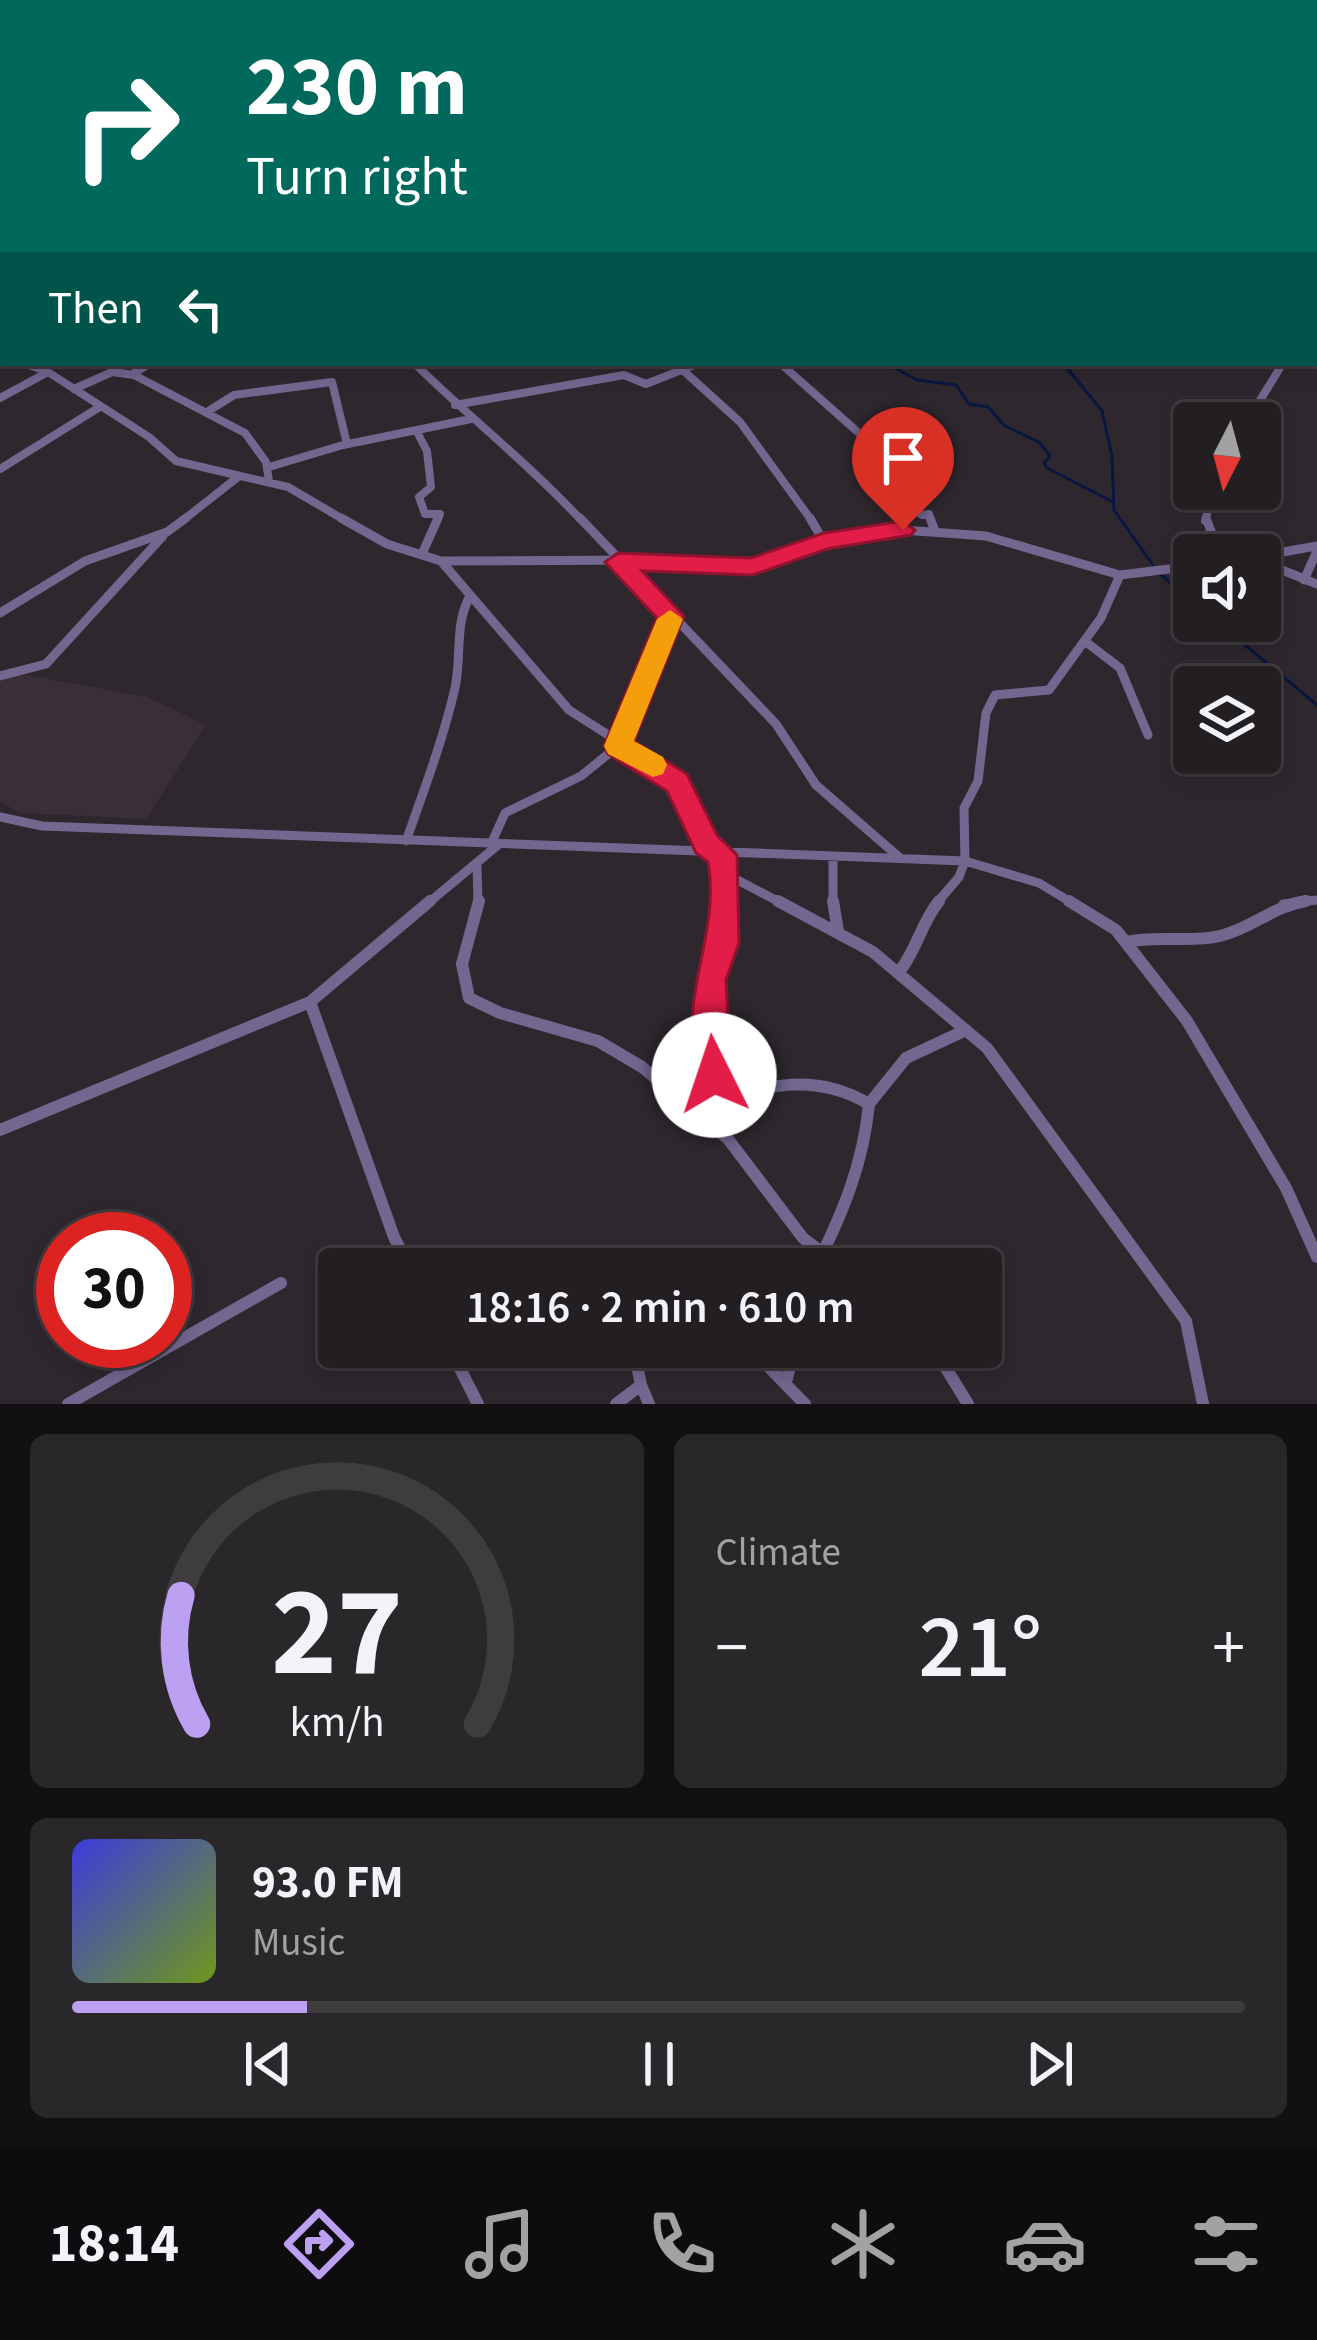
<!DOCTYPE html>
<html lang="en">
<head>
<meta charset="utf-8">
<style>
  body { margin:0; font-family:"Source Sans 3",sans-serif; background:#2a272a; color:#f1f3f6; height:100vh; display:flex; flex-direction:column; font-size:45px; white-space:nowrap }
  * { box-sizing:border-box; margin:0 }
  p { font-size:39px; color:#a2a2a5 }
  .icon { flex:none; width:66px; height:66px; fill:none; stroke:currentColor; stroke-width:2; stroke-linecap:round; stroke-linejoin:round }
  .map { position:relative; height:1404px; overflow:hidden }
  .drawer { display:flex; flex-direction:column; gap:30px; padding:30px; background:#131013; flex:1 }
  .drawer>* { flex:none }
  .top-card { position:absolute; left:0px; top:0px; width:1317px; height:366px; box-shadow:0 6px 18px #0003,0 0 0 3px #3f3c40; background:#00695c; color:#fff; overflow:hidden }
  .needle { width:78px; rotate:186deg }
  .controls { position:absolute; left:1173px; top:402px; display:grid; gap:24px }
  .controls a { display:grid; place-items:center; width:108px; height:108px; border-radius:12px; background:#221e22; box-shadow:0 6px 18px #0003,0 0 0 3px #3f3c40; font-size:60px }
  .speed { position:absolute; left:36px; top:1212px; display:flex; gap:24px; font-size:60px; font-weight:700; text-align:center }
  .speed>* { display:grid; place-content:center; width:156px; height:156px; border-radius:50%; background:#221e22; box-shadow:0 6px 18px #0003,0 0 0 3px #3f3c40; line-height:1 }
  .speed .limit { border:18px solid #d22; background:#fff; color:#111 }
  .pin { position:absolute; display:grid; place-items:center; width:102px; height:102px; color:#fff; margin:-123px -51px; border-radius:50% 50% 50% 0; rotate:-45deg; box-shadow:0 0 12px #0007 }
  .pin .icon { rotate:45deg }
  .me { position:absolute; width:132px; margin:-66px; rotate:356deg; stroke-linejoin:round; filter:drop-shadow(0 0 9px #0008) }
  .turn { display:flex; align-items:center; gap:42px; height:252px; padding:0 48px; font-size:54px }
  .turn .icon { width:156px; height:156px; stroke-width:2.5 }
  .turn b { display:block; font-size:84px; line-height:102px }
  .then { display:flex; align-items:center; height:114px; padding:0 48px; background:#0003; gap:24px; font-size:45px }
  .big { font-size:90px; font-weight:600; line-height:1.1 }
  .drawer .widget { flex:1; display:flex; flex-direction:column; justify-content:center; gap:18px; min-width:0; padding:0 42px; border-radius:18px; background:#2a272a }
  .drawer .dial { align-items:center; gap:0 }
  .dial svg { height:312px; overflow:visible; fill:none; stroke:#3f3c40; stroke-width:7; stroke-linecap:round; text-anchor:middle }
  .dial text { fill:#f1f3f6; stroke:none }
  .song { display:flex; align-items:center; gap:36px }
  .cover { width:144px; height:144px; border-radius:18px; background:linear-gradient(135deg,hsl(240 70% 55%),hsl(80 70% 35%)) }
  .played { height:12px; border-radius:6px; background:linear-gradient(90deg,#bca0f2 20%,#3f3c40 20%) }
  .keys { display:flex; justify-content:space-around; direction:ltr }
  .heat { display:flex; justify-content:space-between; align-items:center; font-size:66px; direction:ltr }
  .drawer .tiles { flex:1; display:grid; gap:30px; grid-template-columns:1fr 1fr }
  .widget:last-child { grid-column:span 2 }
  .trip { position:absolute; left:318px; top:1248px; width:684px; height:120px; border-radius:12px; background:#221e22; box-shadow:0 6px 18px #0003,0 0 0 3px #3f3c40; font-weight:600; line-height:120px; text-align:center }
  .tab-bar { display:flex; height:192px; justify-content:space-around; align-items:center; background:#0e0c0e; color:#a2a2a5 }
  .tab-bar .icon { width:84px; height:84px }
  .tab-bar .active { color:#bca0f2 }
  .tab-bar b { font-size:54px; color:#f1f3f6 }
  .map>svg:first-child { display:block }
  .built { fill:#3a2f39 }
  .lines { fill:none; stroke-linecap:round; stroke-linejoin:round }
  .stream { stroke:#091740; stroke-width:3 }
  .minor-far2 { stroke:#736790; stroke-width:8 }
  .minor-far1 { stroke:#736790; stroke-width:9 }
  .minor { stroke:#736790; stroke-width:12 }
  .rail { stroke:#afaaaf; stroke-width:3; stroke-dasharray:3 8; stroke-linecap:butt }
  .route { fill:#e11d48; stroke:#92132f; stroke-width:3 }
  .slow { fill:#f59e0b }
</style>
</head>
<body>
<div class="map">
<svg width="1317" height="1404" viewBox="0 0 1317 1404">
  <rect width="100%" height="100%" fill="#2e282e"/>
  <path class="built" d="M0,670l147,27 59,28 -60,94 -126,-6 -20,-12z"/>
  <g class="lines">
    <path class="stream" d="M770,3l11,-3
      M886,363l31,17 39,5 13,19 19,3 17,19 34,16 11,14 -6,7 3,5 66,34
      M1063,363l39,48 10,45 2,54 39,55
      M1159,573l35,30
      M1216,621l101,84"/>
    <path class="minor-far2" d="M24,363l24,9 101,65 27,24 112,26 58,34
      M414,363c55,54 115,101 168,158
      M675,363l65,59 72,99
      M780,363l89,79 32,58 21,15 7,-1 2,7
      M134,373l17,-10
      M74,389l38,-17 22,3 111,58 21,29 3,19
      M0,398l48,-26
      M455,405l169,-30 22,9 53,-21
      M210,410l24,-15 98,-13 15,62
      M1246,423l37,-60
      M417,432l10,19 4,36 -12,10 6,17h15l-3,7
      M269,467l74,-22 128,-26
      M0,469l98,-61
      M182,521l56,-44
      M1205,521l9,-32"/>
    <path class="minor-far1" d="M341,518l46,26 54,17 128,149 99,63 54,82 4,49
      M580,518l196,206 40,61 84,73
      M810,518l14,24
      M930,518l5,13
      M1206,518l14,37
      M422,554l16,-36
      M1260,556l57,-10
      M441,561l203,-1 109,6 71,-24 79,-12 83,6 134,39
      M1260,561l57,23
      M1304,580l13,-29
      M0,613l85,-52 82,-29 19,-14
      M1086,642l34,26 28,67
      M0,676l46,-12 117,-128
      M0,817l42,9 923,35 74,22 35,21
      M406,841c18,-51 37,-101 49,-153 7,-32 -1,-63 15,-92
      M491,844l14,-31 76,-37 37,-30 53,-129
      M833,857v47
      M477,865l1,39
      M726,874l57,30
      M427,904l71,-59
      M936,904l23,-27 6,-16 -1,-53 14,-27 8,-68 9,-18 54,-5 52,-72 19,-43 74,-9
      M1283,904l34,-4"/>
    <path class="minor" d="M479,901l-17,63 7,34 31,15 98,28 44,26 86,72 75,99 41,31
      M778,901l95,51 114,96 199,273 17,83
      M833,901l5,30
      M1069,901l47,29 71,91 99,167 31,69
      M1126,942c31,-7 64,1 94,-6 33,-8 53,-30 86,-35
      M899,972c18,-22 22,-49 40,-71
      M310,1002l84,235 16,32
      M869,1104l37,-46 60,-28
      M715,1111c46,-32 106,-36 154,-7 -6,62 -27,110 -54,165
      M715,1125l-6,-125 14,-57 3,-42
      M0,1130l310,-128 120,-101
      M449,1347l29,57
      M749,1347l56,57
      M933,1347l35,57
      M786,1382l9,-35
      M641,1385l8,19
      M68,1404l213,-121
      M616,1404l25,-19 -8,-38"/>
    <path class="rail" d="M1146,0l6,3"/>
  </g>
  <path class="route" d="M903,521l12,9 -4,5 -84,14 -74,26 -111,-4 42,45 -50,125 53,33 30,61 20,20 2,88 -13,37 5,95 -5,11 -12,5 -12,-5c-32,-74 20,-149 6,-224l-12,-9 -29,-62 -59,-37 -4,-8 53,-128 -52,-56 13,-9 133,5 73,-25z"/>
  <path class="slow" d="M670,610l13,9 -49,122 29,16 4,8 -4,9 -10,3 -45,-23 -4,-8 53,-127z"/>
</svg>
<div class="controls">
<a><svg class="needle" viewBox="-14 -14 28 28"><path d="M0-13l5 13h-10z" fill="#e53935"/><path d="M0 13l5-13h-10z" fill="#a2a2a5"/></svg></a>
<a><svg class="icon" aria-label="sound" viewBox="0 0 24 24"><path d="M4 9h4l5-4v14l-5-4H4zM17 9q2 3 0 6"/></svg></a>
<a><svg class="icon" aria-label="layers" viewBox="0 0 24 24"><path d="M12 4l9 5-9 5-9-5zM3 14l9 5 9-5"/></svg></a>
</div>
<div class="speed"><div class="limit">30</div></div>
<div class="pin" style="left:903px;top:530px;background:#d93025"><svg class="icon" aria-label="arrive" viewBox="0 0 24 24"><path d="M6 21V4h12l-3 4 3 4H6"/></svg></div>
<svg class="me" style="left:714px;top:1075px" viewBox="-20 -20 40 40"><circle r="19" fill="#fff"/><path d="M0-13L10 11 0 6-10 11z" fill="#e11d48"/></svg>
<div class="trip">18:16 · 2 min · 610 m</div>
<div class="top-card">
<div class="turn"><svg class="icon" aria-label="right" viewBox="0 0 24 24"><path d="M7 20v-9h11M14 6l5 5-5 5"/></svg><div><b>230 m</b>Turn right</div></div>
<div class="then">Then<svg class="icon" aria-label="left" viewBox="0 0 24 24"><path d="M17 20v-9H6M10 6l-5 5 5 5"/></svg></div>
</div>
</div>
<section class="drawer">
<div class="tiles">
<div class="widget dial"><svg viewBox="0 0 100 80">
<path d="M14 69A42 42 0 1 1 86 69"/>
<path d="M14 69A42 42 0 0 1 10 36" stroke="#bca0f2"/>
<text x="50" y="56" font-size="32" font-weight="700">27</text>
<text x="50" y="72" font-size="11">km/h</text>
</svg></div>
<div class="widget"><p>Climate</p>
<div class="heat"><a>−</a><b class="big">21°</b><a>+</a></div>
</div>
<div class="widget">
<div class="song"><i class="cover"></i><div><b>93.0 FM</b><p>Music</p></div></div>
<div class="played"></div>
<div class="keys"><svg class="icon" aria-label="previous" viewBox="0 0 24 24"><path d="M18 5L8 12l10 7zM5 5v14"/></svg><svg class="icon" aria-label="pause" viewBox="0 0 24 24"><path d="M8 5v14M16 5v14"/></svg><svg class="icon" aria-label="next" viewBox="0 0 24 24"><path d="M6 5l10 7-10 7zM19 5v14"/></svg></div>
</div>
</div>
</section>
<nav class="tab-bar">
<b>18:14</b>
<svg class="icon active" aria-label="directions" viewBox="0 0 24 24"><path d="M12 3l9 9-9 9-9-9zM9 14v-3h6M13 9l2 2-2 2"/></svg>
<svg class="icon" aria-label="music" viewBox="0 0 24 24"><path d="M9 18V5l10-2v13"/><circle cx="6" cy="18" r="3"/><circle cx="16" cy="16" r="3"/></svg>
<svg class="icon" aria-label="phone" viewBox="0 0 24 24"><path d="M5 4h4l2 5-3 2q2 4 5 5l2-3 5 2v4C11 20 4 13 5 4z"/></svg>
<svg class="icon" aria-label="climate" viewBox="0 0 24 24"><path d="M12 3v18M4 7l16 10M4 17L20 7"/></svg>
<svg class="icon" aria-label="car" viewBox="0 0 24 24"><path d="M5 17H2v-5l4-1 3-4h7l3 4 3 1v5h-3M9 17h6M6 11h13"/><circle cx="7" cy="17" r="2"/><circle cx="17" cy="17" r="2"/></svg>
<svg class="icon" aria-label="filters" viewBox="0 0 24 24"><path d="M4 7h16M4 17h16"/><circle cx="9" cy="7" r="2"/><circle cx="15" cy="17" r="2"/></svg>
</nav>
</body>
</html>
